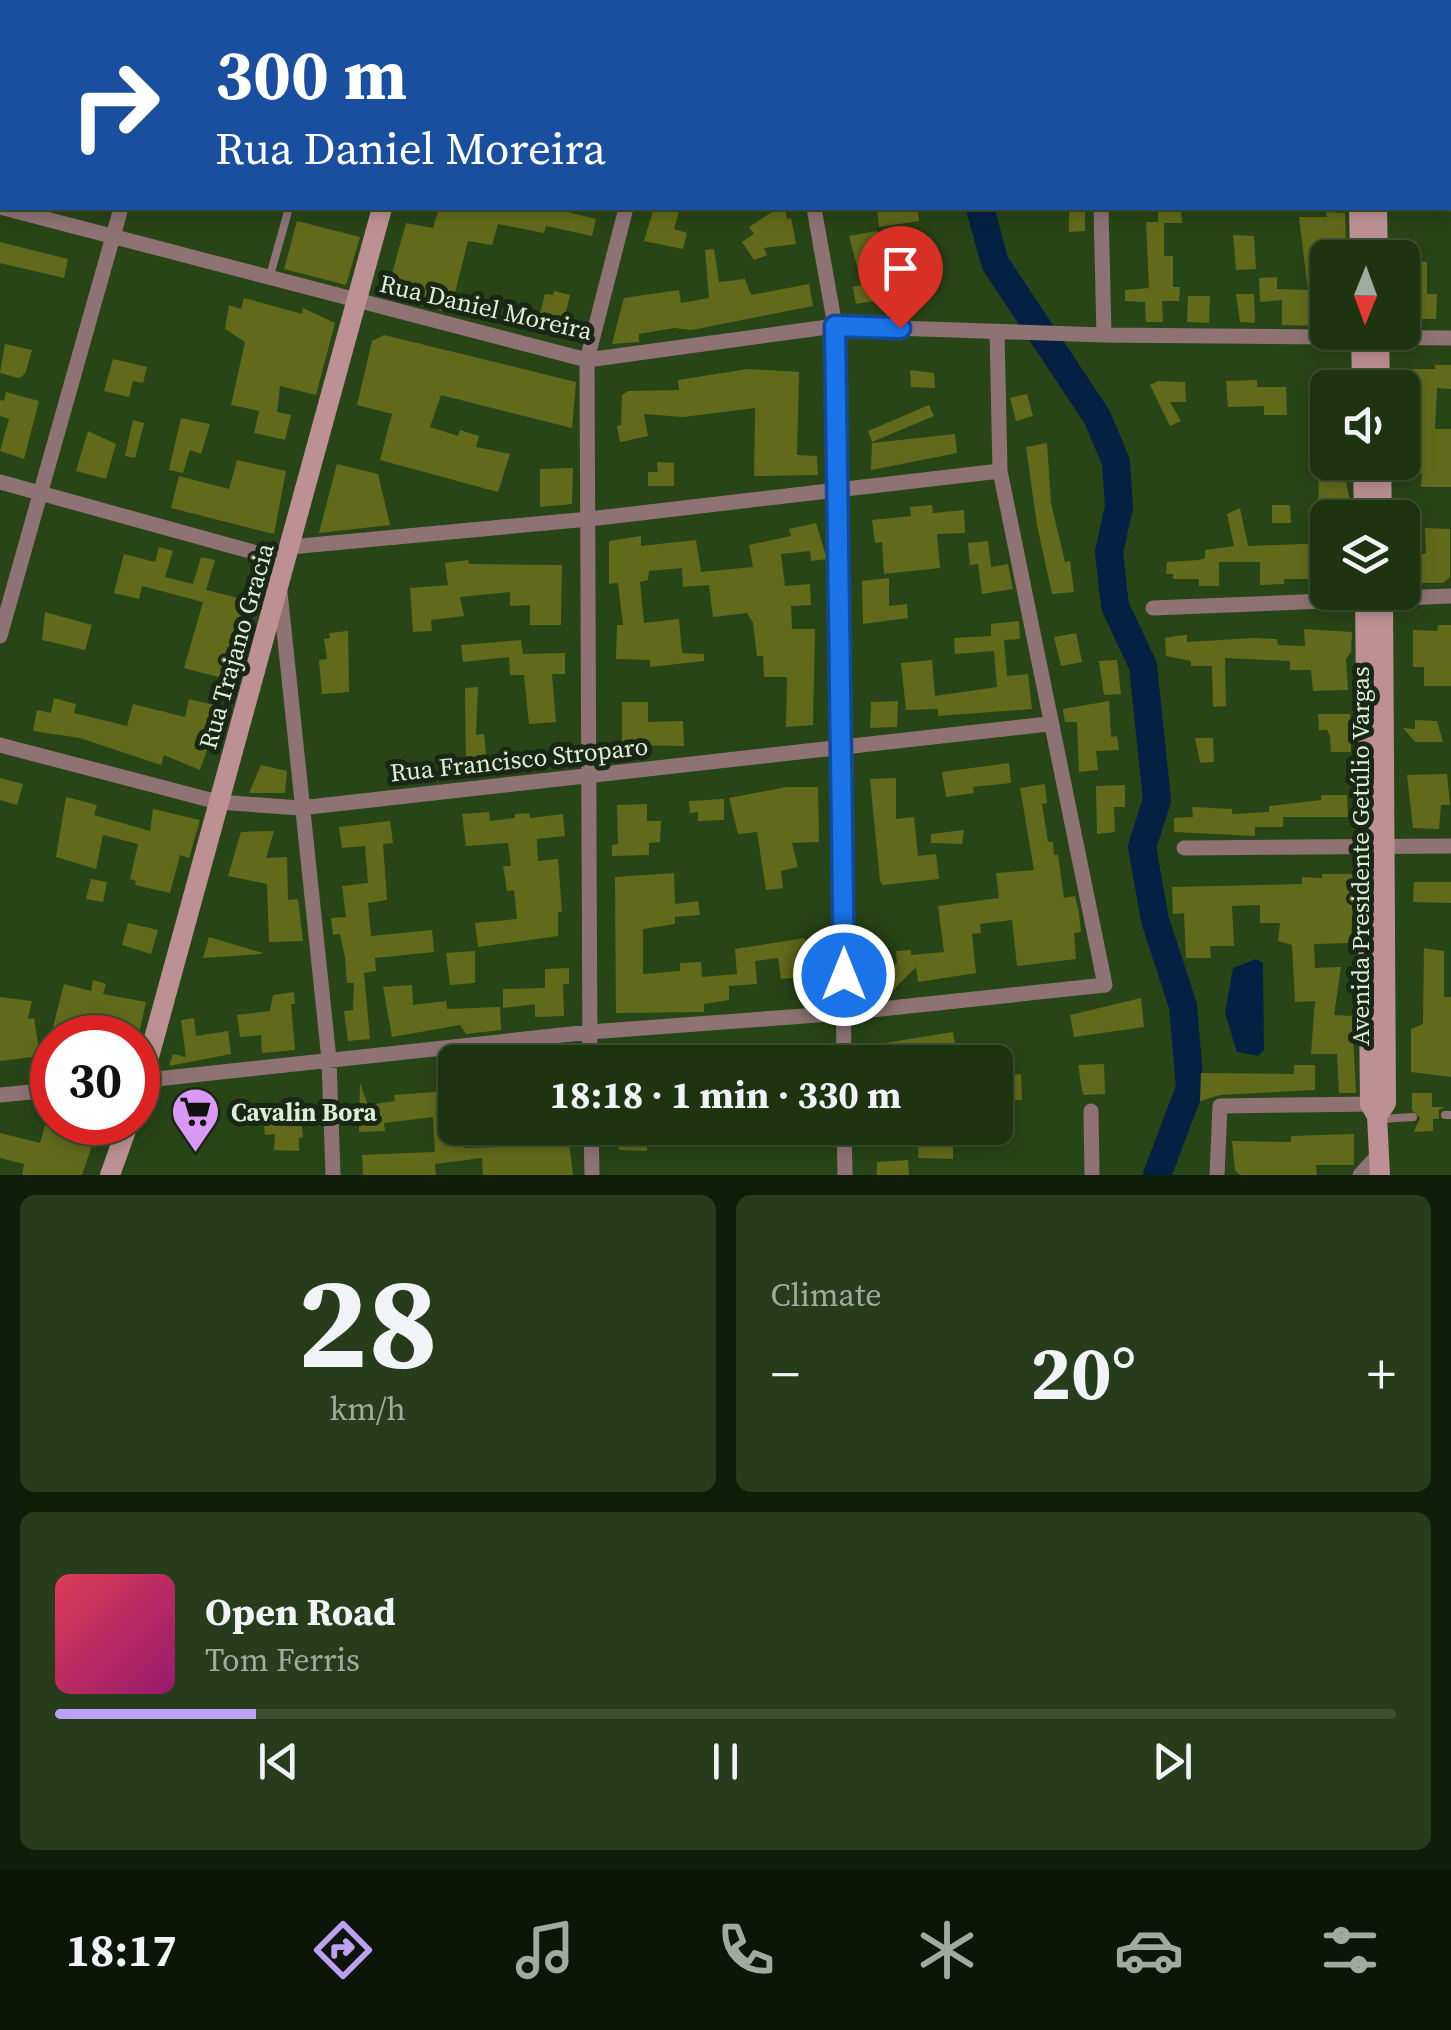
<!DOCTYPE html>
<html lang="en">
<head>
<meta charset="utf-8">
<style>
  body { margin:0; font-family:"Source Serif 4",serif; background:#263c1a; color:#f1f3f6; height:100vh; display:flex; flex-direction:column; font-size:38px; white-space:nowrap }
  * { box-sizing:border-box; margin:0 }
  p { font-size:32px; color:#a1aa9f }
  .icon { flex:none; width:55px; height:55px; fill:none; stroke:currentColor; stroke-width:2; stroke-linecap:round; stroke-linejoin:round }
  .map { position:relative; height:1175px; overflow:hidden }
  .drawer { display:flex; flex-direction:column; gap:20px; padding:20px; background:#101d09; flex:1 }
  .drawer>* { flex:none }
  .top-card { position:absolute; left:0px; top:0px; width:1452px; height:210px; box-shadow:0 5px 15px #0003,0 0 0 2px #3c4f31; background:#1a4fa0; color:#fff; overflow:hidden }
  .needle { width:65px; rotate:181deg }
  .buttons { position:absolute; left:1310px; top:240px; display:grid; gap:20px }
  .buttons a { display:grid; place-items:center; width:110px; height:110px; border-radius:15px; background:#1e3411; box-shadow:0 5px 15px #0003,0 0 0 2px #3c4f31; font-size:50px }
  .speed { position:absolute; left:30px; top:1015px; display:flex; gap:20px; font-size:50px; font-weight:700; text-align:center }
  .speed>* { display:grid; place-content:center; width:130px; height:130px; border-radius:50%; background:#1e3411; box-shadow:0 5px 15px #0003,0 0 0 2px #3c4f31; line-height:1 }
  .speed .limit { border:15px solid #d22; background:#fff; color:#111 }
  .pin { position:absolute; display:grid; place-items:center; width:85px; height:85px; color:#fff; margin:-102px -42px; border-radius:50% 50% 50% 0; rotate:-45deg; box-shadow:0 0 10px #0007 }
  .pin .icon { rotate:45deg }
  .me { position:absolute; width:110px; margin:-55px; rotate:0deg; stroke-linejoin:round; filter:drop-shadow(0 0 8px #0008) }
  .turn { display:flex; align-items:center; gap:35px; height:210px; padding:0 50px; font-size:45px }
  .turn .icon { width:130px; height:130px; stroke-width:2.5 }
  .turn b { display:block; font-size:70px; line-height:85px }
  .big { font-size:75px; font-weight:700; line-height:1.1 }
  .drawer .tile { flex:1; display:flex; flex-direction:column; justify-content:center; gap:15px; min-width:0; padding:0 35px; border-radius:15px; background:#263c1a }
  .drawer .dial { align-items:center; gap:0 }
  .dial b { font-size:130px; line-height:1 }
  .song { display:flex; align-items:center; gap:30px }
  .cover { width:120px; height:120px; border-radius:15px; background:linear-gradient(135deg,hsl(350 70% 55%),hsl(320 70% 35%)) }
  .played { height:10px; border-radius:5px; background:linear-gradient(90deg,#bca0f2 15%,#3c4f31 15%) }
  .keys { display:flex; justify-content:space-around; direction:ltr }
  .heat { display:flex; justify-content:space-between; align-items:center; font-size:55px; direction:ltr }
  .drawer .tiles { flex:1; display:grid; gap:20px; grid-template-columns:1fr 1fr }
  .tile:last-child { grid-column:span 2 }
  .trip { position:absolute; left:438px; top:1045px; width:575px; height:100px; border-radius:15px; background:#1e3411; box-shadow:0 5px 15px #0003,0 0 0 2px #3c4f31; font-weight:700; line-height:100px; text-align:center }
  .tab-bar { display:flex; height:160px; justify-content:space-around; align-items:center; background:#0c1507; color:#a1aa9f }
  .tab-bar .icon { width:70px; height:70px }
  .tab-bar .active { color:#bca0f2 }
  .tab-bar b { font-size:45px; color:#f1f3f6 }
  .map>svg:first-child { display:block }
  .water { fill:#042144 }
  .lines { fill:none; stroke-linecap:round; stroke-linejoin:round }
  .river { stroke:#042144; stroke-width:28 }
  .building { fill:#616a1b }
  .lane { stroke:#8f7374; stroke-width:8 }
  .street { stroke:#8f7374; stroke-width:15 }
  .secondary { stroke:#bd9193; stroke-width:20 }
  .route-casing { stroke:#114b97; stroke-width:25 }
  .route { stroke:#1a73e8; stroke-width:18 }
  .labels { text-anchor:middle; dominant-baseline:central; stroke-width:10; stroke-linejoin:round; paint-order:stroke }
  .street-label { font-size:25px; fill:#dceed4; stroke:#1a2714 }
  .poi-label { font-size:25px; font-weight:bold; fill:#dceed4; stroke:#1a2714; text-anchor:start }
</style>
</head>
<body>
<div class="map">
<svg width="1451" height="1175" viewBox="0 0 1451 1175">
  <rect width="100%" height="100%" fill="#284517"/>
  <path class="water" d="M1256,959l7,4 1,87 -6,6 -21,-4 -12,-39 8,-45z"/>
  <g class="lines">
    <path class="river" d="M827,0l2,2
      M980,208l15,55 102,154 19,45 3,45 -10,45 6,54 28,60 14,134 -15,47 13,73 28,86 7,82 -33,87"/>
  </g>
  <path class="building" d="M439,208h113l44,11 -4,17 -46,-10 -2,7 -46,-9 -6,21 -24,-4 -18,72 -61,-16 -2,-5 19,-69 27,5z
    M654,208h26l-6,21 13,4 -4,16 -39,-8z
    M778,208h7l2,11 4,-1 5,26 -32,4 3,7 -13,5 -12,-18 12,-8 -5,-7z
    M877,208h41l1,13 -40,6z
    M1158,208h23l1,15h-18v33h9v31h7l-1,14h-17l1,21h-17l-1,-20 -20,-1v-11l24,-2 -3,-66h12z
    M1069,209h16v22l-16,1z
    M1326,212l19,1 1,27h-12l1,18h-7v68l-46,-1v-25l-22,2 -1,-24 18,-1v12l31,1 -9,-73h28z
    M297,221l63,16 -14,48 -62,-16z
    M877,231l9,68 -30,5 -3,-17 9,-2 -13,-49z
    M1233,235l21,1 2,33 -20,1z
    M0,242l68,17 -4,19 -64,-15z
    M714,249l5,33 26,-3 6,16 58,-11 4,22 -122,24 -17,-2 -35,6v8l-27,2 12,-46 55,-8 2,13 28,-5 -4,-48z
    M1402,262h25v32h10l-1,25h-27l1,-34h-8z
    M554,291l16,4 -9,36 -24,-5 8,-32 8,1z
    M1236,294h18l1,29 -15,-1z
    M1188,296h22l-1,27 -22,-1z
    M244,298l58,16 1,-6 32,15 -19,72 -36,-9 -3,26 14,3 -6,25 -31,-7 5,-22 -28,-6 14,-63 -20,-13 4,-24 12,4z
    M384,335l192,47 -4,46 -131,-33 -11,32 28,9 2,-6 19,6 -3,11 34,7 -12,38 -118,-32 12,-46 -35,-9 15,-64z
    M5,344l27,6 -7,24 -6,4 -19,-5z
    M113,359l34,8 -4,16 -10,-2 -4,16 -25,-6z
    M1435,365h16v24l-14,-1 -2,41h16v58h-30l1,-14h-16l4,-104h25z
    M748,369l51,3 -2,83 20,1 1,19 -64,1 1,-68 -72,9 -39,-3 4,22 -28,6 -3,-16 4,-1 1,-30 6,-4 51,-1 -1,-10z
    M910,370l24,3 1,15 -24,-1z
    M1257,380v7h29l1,28h-23v-9l-36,1 -2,-26z
    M1158,381l27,1 1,20h-16l11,19 -11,5 -20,-41z
    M6,392l33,9 -15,58 -24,-8 9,-32 -9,-3v-16l4,1z
    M1027,394l6,22 -17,5 -6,-23z
    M929,405l5,11 -62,26 -4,-11z
    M181,418l29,6 -9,30 -11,-4 -7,23 -14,-3z
    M133,420l11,3 -9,35 -10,-2z
    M88,431l28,13 -10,35 -30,-8z
    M955,434l2,19 -86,17 1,-27z
    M1047,443l4,60 14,59 5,-1 4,31 -22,2 -15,-69 -11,-78z
    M237,460l49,11 -12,63 -103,-26 8,-32 50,13z
    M657,462l17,1v23h-26v-14h10z
    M1318,462h24l8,39h-9l1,15 -23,1z
    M337,464l41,10 12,51 -71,8z
    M573,468l-1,36 -32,3v-38z
    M932,505l1,8 31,-3 1,23 -28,1 3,34 -56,6 -2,-32 -7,1 -3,-23 39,-4 -1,-9z
    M1272,505h18l1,18h-19z
    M1240,508l8,38 80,-3v24h-19v12h-25v5l-24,1v-23h-41v24h-20v-7h-26v-5h-7l1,-12 32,-2 6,-2v-8l29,-4 -7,-32z
    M816,523l11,36 -16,2 -1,-10 -29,3 4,32 25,-2 1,21 -20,1 1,23h23l-2,96 -27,2 1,-50h-23l-1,-21h-6l-4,-33 -6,-10 -34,4 -4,-32 -26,2 -1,-19 -33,3 -1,9 -8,2 4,41 35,-4 3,34 22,1v7l-54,6v-7l-34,-1 1,-34h6l-5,-42 -9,1v-43l32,-5v10l55,-6 5,32 52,-5 -4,-22 42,-9 -2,-7z
    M1425,528l25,1v48l-7,6h-31l-1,-26 15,-4z
    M988,541l3,26 17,-3 5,25 -31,5 -4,-30 -8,1 -2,-22z
    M159,547l14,4 -8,26 28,7 8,-27 14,3 -9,30 52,13 -3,14 -7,-2 -9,36 -9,-2 -8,29 -38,-10 19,-66 -61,-16 -3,13 -25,-6 10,-39 31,8z
    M468,560l1,4 93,1 -1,60h-31v-20l-20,1v-14l-50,5 4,19 -33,4 1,11 -19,1 -3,-44 38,-3 -3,-22z
    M889,578v28l18,-2 1,14 -45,6 -1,-43z
    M45,612l47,13 -7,25 -43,-10z
    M1019,621l1,18 -16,1 3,36 21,-2 4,35 -94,7v-7l-32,1 -5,-47 31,-3 3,36 62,-9 -3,-36 -39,3 -1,-16 37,-2v-12z
    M1438,625h13v61h-27v-19h-11v-37l24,1z
    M1304,629l48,3 -1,20 -5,7 2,31 -35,1 -2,-21h-21v-9l-65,-3 1,48 -13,1 -1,-41h-21v-5l-25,-5 -1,-18 11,-2 11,-1v7l67,-4 23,1 1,6 27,1z
    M348,631l1,61 -27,2 -3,-34 8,-1 -3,-20 6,-1 -1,-5z
    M1076,633l6,29 -21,4 -7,-29z
    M521,640l2,14 42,-1v21h-13l4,48 -27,2 -5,-49h-14l-1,-18 -46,5 -2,-17z
    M1117,660l4,34 -17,1 -5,-34z
    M478,687l-2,48 8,-1 3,29 -21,2 -1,-77z
    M54,698l22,6 -2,9 53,13 6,-22 52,13 4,-18 33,8 -22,63 -36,-15 -3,10 -81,-27 -47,-7 4,-21 14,3z
    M898,701l-1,26 -27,1 1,-26z
    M1109,701l2,36 6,-1 2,14 -23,1 2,19 -19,2 -2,-50h-12l-2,-13z
    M622,702h26v20l35,-1 1,25 -62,-1z
    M1318,714h32l1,38h-20l-1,-16 -3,-6h-8z
    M1415,720l22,1 6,21h-28l-12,-14 12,1z
    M1195,738h18l1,24 -14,1z
    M1009,763l2,20 -38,4 1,6 -28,4 -4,-25z
    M261,765l26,6 -2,22h-36z
    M1447,774l3,31h-9l-2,24 -26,-1 -6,-53z
    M0,778l23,6 -6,21 -17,-5z
    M896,778v41l18,-2 4,39 18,-2 3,25 -56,6 -3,-4 -10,-102z
    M1045,784l2,19 -5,1 6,38h5l1,13h4l6,43 11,-2 4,17 2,19 -7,1 2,26 -59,7 -5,-46 -32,4 1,9 -9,1 4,39 -58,9 -2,-15 -24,24 -24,2 -3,-24 32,-5 -1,-13 15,-1v5l33,-3 -6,-46 61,-8 -3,-25 38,-3 -14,-82z
    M1125,785v22h-11l1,25 -18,2 -1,-48z
    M787,787h31l1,55 -27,1 6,24 -17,4 2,17 -17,2 -9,-58 -19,2 -9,-36z
    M1321,795h26l1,22h-65v10h-28v9l-81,-4v-14l19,-1 -1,-10 40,2v5l37,-2v-6l52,-6z
    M66,797l31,8 -3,10 56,16 3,-22 47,11 -11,38 -9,-3 -10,38 -35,-8 1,-4 -6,-2 8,-35 -35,-9 -7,34 -40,-12z
    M724,799v21l-26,1v-9l-8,1 -1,-12z
    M647,804v17h14l-1,21 -11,1v12l-37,1v-11l6,-1 -1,-39z
    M489,812l1,9 25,-3v-4l14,-1 1,5 33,-4 2,22 -28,3 1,22 20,-2 4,53h-4v24l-80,11 -3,-24 42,-4 -3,-29 -7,1 -4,-25h8l-3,-23 -42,3 -4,-32z
    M390,821l3,22 -10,1 4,56 -19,3 3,33 61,-6 2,22 -59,6 1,13 -12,2 6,66 -22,2 -4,-30 9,-1 1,-27h-7l-2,-26 -5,-23 -7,1 -2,-17 15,-1 -4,-31 26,-3 -3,-37 -23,2 -3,-21z
    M964,830l-2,14 -31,-1v-9z
    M274,831l-8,27 21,-1 1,43 10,-1 5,42 -34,1 -2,-58 -39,-8 13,-44z
    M674,873l1,31 23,-3 2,14 -25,2v7l-32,5v45l37,-3v-8l21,-1 1,15 35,-3 -2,-25 70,-11 8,38 -32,3 -3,-21 -23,3 2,23 -28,2v14l-25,4v8l-88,1 -1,-136z
    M1322,874h32l-3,69 -37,1 1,24 26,-1 -7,48 18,1 4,77h-17l-2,-39h-26l4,-53 -20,1 -3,-57 -14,-4 2,-18h-20v-18l-28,1 2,40h-24l1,12h-25l-2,-45 -11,1 -1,-27 130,-3v-7l20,1z
    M91,879l16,3 -4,20 -17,-3z
    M1414,882h37v21l-38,-1z
    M128,923l30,7 -7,24 -29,-9z
    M209,937l54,16 -1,1 -59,4z
    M1424,948l20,3v46h7v80l-40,-5v-43l12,-5z
    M475,951v32l-25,2 -4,-32z
    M569,968v16h-6l1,32 -29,1v-13l-32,4v-19l42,-1v-19z
    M93,980l13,4 -3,10 43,8 -8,36h-88l14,-54 27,7z
    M412,985l1,20 33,-4 1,8 53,-2 1,23 -35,4 -6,-9 -68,12 -9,-50z
    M294,992l1,12h-4l4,46 -33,3 -1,-18 -21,2 -3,-22 33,-4 3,-16z
    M0,997l32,4 -4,18 6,-1 6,38 -40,5z
    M1141,998l3,29 -70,10 -4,-22z
    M194,1018l2,18 32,-5 3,23 -62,12 4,-12 13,3 -5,-37z
    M953,1032l5,27 -80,3v-18z
    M804,1051v11h-42v-9z
    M1104,1064l1,30 -22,1 -5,-30z
    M1294,1065h21v25l-95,5 -20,6 1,-28 93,1z
    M1021,1074l1,26 -27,1v-25z
    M360,1083l8,22 27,-4 -1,-6 52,-4 4,37h11l3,20 36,-1 -2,-19h69l6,47h-90l-1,-17 -47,6 1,11h-73l-1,-20 73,-3 -2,-35 -49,6 1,8 -26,1z
    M1412,1093h20v14h13l-6,3v9h-6v12l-19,1 6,-14 -8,-8z
    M299,1107l4,30 -4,1v13l-25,-1 1,-16 -10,1 -3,-23z
    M46,1122h54l-18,53h-60l2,-11 -24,-6v-25l40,10z
    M618,1128h29v23l-28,-1z
    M1354,1134v31h-38l1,10h-77l-5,-5 -3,-29 59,1v-6z
    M919,1135l34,2v22l-35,-1z
    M908,1160l1,15h-32v-13z"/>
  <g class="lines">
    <path class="lane" d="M1013,2v-2
      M269,279l20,-71
      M1445,1115h6
      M1382,1119l31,-2"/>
    <path class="street" d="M221,0l9,2
      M1097,0v2
      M174,2l1,-2
      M436,2l1,-2
      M681,2l1,-2
      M1450,80h1
      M0,207l587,153 248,-34 269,9 347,3
      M814,208l21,118 9,736
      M1101,208l3,127
      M0,482l286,79
      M290,547l299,-28 411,-48
      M280,592l49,467 4,116
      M1153,608l298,-12
      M0,636l121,-428
      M0,745l218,57 82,6 748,-84
      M1184,848l267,-2
      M590,1062l-3,-702 39,-152
      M138,1081l452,-49 254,-19 261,-28 -105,-514 -3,-139
      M0,1095l52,-5
      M1091,1111l1,64
      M591,1128l1,47
      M844,1128l1,47
      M1217,1175l3,-69 157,-2
      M1360,1175l20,-22"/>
    <path class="secondary" d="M426,0v2
      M1355,0v2
      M1374,0v2
      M1359,208l1,50
      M1377,208l1,50
      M1361,332l1,56
      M1379,332l1,56
      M1363,462l1,56
      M1381,462l1,56
      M1365,592l5,512 7,12 3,59
      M138,1097l244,-889
      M1377,1116l9,-13 -3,-511
      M110,1175l19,-53"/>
  </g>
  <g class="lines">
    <defs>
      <path id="route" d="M844,975l-9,-649 65,2"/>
    </defs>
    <use href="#route" class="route-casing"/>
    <use href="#route" class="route"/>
  </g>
  <defs>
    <symbol id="supermarket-pin" viewBox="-11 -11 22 30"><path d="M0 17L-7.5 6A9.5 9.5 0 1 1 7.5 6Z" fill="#db99f6" stroke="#1a2714"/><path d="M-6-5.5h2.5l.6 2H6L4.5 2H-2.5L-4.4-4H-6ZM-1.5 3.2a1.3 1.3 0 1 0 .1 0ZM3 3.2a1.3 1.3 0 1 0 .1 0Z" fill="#111"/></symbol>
  </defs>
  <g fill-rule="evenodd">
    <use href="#supermarket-pin" x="168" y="1084" width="55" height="75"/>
  </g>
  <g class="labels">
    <g class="street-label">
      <text transform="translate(486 307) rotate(13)">Rua Daniel Moreira</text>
      <text transform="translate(236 646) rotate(-74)">Rua Trajano Gracia</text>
      <text transform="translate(519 759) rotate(-6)">Rua Francisco Stroparo</text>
      <text transform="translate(1360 856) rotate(-90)">Avenida Presidente Getúlio Vargas</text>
    </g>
    <g class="poi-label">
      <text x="231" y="1112">Cavalin Bora</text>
    </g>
  </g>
</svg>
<div class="buttons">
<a><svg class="needle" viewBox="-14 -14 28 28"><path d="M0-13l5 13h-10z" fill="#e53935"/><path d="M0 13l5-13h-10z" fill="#a1aa9f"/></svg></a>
<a><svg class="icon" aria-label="sound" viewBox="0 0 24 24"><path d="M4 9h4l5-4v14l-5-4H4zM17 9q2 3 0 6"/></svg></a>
<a><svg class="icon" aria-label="layers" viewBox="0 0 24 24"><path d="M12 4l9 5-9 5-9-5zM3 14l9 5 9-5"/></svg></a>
</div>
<div class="speed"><div class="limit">30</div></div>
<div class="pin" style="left:900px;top:328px;background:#d93025"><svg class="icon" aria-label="arrive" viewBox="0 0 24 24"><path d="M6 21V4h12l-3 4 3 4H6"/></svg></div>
<svg class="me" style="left:844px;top:975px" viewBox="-20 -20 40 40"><circle r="17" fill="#1a73e8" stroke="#fff" stroke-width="3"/><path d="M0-11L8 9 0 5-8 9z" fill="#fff"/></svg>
<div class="trip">18:18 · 1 min · 330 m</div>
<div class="top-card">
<div class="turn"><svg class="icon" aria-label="right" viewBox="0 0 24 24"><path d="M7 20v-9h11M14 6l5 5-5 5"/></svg><div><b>300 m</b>Rua Daniel Moreira</div></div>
</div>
</div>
<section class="drawer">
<div class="tiles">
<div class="tile dial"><b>28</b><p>km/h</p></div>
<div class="tile"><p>Climate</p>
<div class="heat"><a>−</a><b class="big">20°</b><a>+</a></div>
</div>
<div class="tile">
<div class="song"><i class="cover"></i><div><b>Open Road</b><p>Tom Ferris</p></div></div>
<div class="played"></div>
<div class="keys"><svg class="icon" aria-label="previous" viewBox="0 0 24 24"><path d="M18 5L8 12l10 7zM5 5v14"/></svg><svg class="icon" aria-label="pause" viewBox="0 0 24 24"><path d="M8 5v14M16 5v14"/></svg><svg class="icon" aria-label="next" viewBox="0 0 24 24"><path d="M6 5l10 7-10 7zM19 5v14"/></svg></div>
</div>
</div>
</section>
<nav class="tab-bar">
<b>18:17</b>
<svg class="icon active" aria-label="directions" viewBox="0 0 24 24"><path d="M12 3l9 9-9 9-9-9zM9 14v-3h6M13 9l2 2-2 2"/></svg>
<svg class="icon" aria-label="music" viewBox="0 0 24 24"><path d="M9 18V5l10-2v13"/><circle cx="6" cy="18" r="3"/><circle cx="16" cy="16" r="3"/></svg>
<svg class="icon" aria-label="phone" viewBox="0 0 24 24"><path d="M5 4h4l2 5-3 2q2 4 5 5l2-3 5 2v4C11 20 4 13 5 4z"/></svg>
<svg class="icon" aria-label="climate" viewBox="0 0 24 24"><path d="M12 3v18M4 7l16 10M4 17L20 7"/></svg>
<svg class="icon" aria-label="car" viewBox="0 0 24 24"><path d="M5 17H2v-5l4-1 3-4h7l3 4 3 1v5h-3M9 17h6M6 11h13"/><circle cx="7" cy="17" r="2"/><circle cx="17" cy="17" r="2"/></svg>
<svg class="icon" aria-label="filters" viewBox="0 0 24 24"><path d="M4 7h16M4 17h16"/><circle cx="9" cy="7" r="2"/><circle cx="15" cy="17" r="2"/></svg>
</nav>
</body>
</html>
